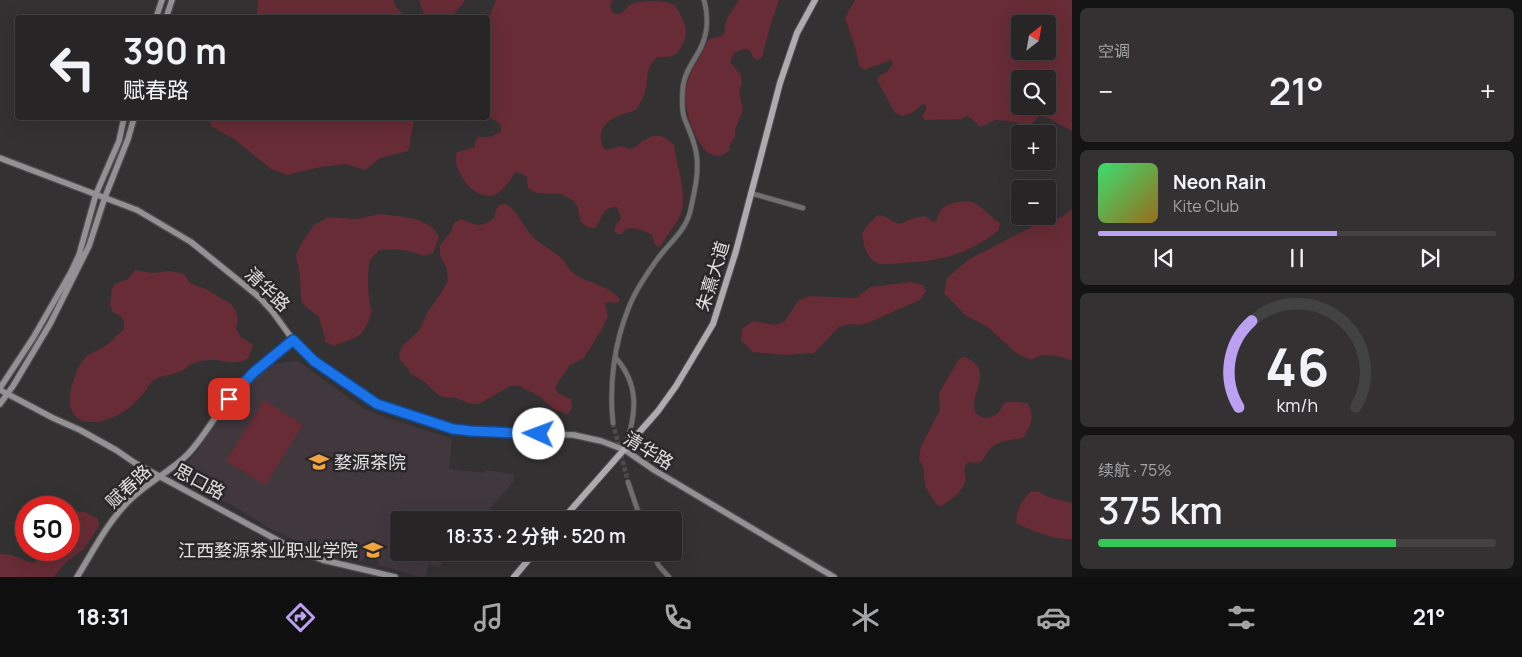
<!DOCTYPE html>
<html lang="zh">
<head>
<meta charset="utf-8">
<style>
  body { margin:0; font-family:Manrope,"Noto Sans SC",sans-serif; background:#333132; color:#f1f3f6; height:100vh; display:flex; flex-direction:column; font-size:19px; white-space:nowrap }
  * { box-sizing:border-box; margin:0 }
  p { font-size:16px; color:#a4a5a7 }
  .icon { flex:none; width:28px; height:28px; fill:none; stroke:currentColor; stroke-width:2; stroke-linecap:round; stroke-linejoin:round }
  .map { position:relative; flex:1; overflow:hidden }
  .side { display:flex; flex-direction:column; gap:8px; padding:8px; background:#151415; width:450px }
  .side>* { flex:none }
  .guide { position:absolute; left:15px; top:15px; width:475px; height:105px; border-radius:5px; box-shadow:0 5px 20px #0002,0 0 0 1px #434243; background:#272526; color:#f1f3f6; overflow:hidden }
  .needle { width:32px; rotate:31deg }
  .buttons { position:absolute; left:1011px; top:15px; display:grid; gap:10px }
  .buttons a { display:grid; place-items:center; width:45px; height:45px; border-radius:5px; background:#272526; box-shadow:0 5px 20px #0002,0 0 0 1px #434243; font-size:25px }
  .speed { position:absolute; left:15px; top:496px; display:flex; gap:10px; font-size:25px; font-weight:700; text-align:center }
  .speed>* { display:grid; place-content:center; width:65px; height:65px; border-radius:50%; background:#272526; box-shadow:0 5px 20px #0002,0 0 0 1px #434243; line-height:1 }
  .speed .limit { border:8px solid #d22; background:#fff; color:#111 }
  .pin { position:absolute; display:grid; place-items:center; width:42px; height:42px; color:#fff; margin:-21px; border-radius:10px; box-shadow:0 2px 8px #0006 }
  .me { position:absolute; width:55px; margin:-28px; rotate:272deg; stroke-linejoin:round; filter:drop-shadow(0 0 4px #0008) }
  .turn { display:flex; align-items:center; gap:18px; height:105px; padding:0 25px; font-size:22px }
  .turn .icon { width:65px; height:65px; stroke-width:2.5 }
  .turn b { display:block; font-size:35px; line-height:42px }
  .big { font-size:38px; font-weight:600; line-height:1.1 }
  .side .card { flex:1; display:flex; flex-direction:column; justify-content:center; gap:8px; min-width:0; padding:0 18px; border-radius:8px; background:#333132 }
  .side .dial { align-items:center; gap:0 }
  .dial svg { height:130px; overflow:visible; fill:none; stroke:#434243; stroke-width:7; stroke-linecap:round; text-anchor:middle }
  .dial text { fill:#f1f3f6; stroke:none }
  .song { display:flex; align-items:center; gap:15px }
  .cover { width:60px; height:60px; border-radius:8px; background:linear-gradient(135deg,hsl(140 70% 55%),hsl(40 70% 35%)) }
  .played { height:5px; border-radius:2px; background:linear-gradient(90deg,#bca0f2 60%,#434243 60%) }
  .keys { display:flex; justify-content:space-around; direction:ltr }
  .heat { display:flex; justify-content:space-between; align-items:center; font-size:28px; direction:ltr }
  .charge { height:8px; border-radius:4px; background:linear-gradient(90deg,#34c759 75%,#434243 0) }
  .trip { position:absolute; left:390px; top:511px; width:292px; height:50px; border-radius:5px; background:#272526; box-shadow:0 5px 20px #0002,0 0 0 1px #434243; font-weight:600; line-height:50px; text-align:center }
  .tab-bar { display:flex; height:80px; justify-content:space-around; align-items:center; background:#100f0f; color:#a4a5a7 }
  .tab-bar .icon { width:35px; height:35px }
  .tab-bar .on { color:#bca0f2 }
  .tab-bar b { font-size:22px; color:#f1f3f6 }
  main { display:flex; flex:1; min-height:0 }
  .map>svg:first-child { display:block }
  .built { fill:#41383e }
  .green { fill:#672c35; fill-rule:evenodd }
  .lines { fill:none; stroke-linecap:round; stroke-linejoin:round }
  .street-tunnel { stroke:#4e4b4d; stroke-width:4.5; stroke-dasharray:4.5 2; stroke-linecap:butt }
  .street-casing { stroke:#504d4f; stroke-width:6 }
  .secondary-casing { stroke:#504d4f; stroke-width:8 }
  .primary-casing { stroke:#504d4f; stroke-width:8 }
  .street { stroke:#706f70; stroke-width:4.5 }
  .secondary { stroke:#939193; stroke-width:5.5 }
  .primary { stroke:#adabae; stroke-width:6 }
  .route-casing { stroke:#114b97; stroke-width:12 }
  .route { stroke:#1a73e8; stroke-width:9 }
  .labels { text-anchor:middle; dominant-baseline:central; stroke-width:5; stroke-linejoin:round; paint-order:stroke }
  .street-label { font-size:18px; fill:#e1dfe0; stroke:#2a2729 }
  .poi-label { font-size:18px; fill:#e1dfe0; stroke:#2a2729; text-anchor:start }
</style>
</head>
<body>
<main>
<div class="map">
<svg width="1072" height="577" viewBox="0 0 1072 577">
  <rect width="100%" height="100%" fill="#343133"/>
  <path class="built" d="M298,361l66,48 23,9 65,21 -3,30 35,4 2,-3 28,4v7l-34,39h-81v32l53,1 -13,14 -10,-2 -4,12h-5l-41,-12 -1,-4 -13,-4 -4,4 -29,-5 -63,-28 -37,-23 -48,-22 -4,-12 15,-17 26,-38 26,-31 25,-21z"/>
  <path class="green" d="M258,0h135l2,5 9,12h-147z
    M419,0h46l-13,18 -27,-1z
    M496,0h117l-3,6 3,7 6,1c6,-2 7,-7 12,-10 12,-4 32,-4 44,1 9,16 16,25 6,42 -5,11 -13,10 -24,10 -14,13 -7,23 -13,38 -2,5 -5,10 -8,15 -12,4 -33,9 -35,24 -1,4 1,9 1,12l5,4 14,-4 9,3 7,-3 5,-5 11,-5h9l12,8c2,21 14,50 7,69 -4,13 -15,21 -20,33l-3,1 -4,-4 -2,-8c-9,-5 -17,-8 -27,-6l-3,5h-5l-3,-3 2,-6 5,-7 -4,-11c-15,0 -14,10 -22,21l-8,-1 -6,-5 -4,-16 -4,-6 -12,-6 -25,-1 -8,-5 -1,-11 -4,-3 -8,-2c-5,8 -9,16 -17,21 -20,13 -48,-22 -41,-41l18,-5v-4l3,-6h11l12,-5v-6l-3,-4 -10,-5v-97z
    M739,0h40l-7,20 -10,37 -4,3 -5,-2 -3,-8 -6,-1 -10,4 -4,9 11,13 1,8 -3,8 4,20 -8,18v8l-5,7v6c-28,25 -47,-39 -45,-59 3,-18 16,-36 24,-52 24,-5 11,-6 19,-22 3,-6 8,-11 11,-17z
    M855,0h217v131l-26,-14 -7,-1 -10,11 -7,1 -3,-5 -9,-2 -15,-1 -14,7c-6,-3 -6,-7 -14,-11l-6,3 -36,1 -3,-4 4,-6v-5l-3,-1 -11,9 -10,3 -7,-3 -18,-33 3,-5 7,-3 6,-8 -2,-4c-8,4 -17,5 -26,10l-5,-3 -5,-20 -10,-29zM1020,24h28v27h-28zM1020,79h28v27h-28z
    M209,118h205v4l-6,29 -28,7 -15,12 -19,-6 -26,3 -33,8 -16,-6 -37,-30 -23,-13z
    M963,201c16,-1 24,14 37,22l-1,7c-29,24 -59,31 -96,33 -8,0 -18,3 -26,0 -11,-5 -14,-20 -15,-30l8,-11 8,-7c9,1 13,6 21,9l15,-6 11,-2 8,6 4,-2c4,-17 11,-15 26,-19z
    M506,204c13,8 17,23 27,33 8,8 20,13 28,21 5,4 7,11 12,15 15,11 34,11 47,26l-2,4 -10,-1 -3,2 3,12 -6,13 -19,30 -13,6 -15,22 4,7 12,5 1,9 -4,6 -13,-4 -16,-14 -20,-10h-9l-31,18 -11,-1 -14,-6 -6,1 -8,-2 -17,-15 -12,-7 -4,-7 -7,-7 -1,-6 4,-9 16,-14 9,-20 14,-19 6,-12 -1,-11 -7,-13v-11l11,-13 3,-9 7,-4c15,6 19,10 33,-1l2,-8 3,-5z
    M1072,209v151c-14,-4 -29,-9 -41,0l-15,-7 -27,-25 -24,-13 -21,-22 3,-15 21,-18 65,-34 29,-9z
    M379,214c19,2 52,3 60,23l-6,16 -9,3c-15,-6 -28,-8 -45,-6 -2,3 -6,6 -8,9 -5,9 -3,43 1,52 -10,30 -13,24 -38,35l-8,-4 -7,-25 -13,-10 -5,-7 -1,-24 -4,-21 7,-14 11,-16 15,-8 28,2z
    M135,270l19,3 16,-2 14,3 6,9 18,7 23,14 5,7 2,9 -2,9 5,8 12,8 -5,14c-16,7 -24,0 -39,1 -7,0 -14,3 -20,5 -8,12 -27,7 -37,17 -4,3 -6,9 -9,12 -5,6 -13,14 -20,18 -33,20 -65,11 -49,-33 3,-7 5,-15 10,-20 6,-7 16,-9 23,-14 6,-5 11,-11 17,-16 0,-10 -1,-13 -11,-17l-3,-8 2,-15 3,-5 13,-5z
    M910,282l13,3 3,6 -6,9 -50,22 -10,3 -10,-1 -11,3 -25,26 -29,2 -32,-3 -12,-12 1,-11 11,-8 22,4 10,-4 13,-20 11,-5 47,2 14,-11z
    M964,357c35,13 0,42 13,57 5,6 16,4 21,-1 4,-4 4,-10 10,-11 6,-1 14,1 20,1 7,14 3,23 -5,35 -12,2 -26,2 -34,12 -3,4 -5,9 -9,13l-12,-1c-7,8 -1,12 -3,20 -3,10 -15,19 -24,24l-5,-2 -10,-16 -2,-10v-8l-5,-12 2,-12 19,-36 -1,-17 20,-34z
    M264,400l39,25 -38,60 -39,-24z
    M1032,491l7,1 9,5 24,6v36c-19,1 -39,-8 -56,-16 0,-13 6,-24 16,-32z
    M71,511l14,1 13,7 1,7 -15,23 -19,14 -11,14h-54v-23l12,1 20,8 11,-5 6,-8h20v-38z"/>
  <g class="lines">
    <path class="street-tunnel" d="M613,423l15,59"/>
    <defs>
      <path id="street" d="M750,193l53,15
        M616,358c24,28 20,55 10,88
        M613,423c-4,-38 1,-80 16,-116 6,-16 17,-32 27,-46 11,-16 29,-29 34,-49 4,-18 10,-42 6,-60 -2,-12 -7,-22 -11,-32 -4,-10 -3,-24 -2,-34 2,-16 13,-27 19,-41 6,-14 6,-31 2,-45
        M628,482l13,38
        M652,552l7,14 10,11"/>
      <path id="secondary" d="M156,18l6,-18
        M166,18l6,-18
        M0,158l137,52 54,32 68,55 13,14 21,29 21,21 63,42 49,18 27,8 18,2 103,4 27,6 24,9 29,20 180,107
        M0,388l33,-50 38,-66 8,-17 17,-61 23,-53 5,-23
        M0,390l53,28 27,12 36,20 19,13 155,84 33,13 72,17
        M0,404l13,-18 37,-62 39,-78 16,-49 23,-58 6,-21
        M77,577c15,-24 29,-52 49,-73 18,-20 43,-31 62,-50 16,-17 26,-37 41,-55 19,-22 41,-41 64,-59"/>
      <path id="primary" d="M562,520l96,-109 18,-25 37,-62 23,-73 44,-168 17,-50 18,-33
        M514,577l21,-25"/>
    </defs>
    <use href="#street" class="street-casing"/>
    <use href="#secondary" class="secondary-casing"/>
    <use href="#primary" class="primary-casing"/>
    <use href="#street" class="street"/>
    <use href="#secondary" class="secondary"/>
    <use href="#primary" class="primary"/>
  </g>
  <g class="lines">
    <defs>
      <path id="route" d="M229,399l24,-26 40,-33 21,21 63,43 76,25 18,2 68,3"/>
    </defs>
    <use href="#route" class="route-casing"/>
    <use href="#route" class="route"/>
  </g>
  <defs>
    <symbol id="university-bare" viewBox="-9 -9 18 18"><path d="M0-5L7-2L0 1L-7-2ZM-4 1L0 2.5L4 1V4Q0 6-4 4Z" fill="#f1a540" stroke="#2a2729" stroke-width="2.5" paint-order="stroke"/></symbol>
  </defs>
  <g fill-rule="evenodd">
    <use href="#university-bare" x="305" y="448" width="28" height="28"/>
    <use href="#university-bare" x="359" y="536" width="28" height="28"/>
  </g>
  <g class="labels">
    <g class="street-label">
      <text transform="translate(712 276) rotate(-73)">朱熹大道</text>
      <text transform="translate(268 289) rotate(44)">清华路</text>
      <text transform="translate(649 450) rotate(31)">清华路</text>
      <text transform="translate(200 481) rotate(28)">思口路</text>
      <text transform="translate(128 486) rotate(-43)">赋春路</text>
    </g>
    <g class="poi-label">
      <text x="334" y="462">婺源茶院</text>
      <text x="358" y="550" text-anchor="end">江西婺源茶业职业学院</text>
    </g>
  </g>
</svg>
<div class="buttons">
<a><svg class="needle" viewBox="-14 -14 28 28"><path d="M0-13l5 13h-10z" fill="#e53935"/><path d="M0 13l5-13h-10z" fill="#a4a5a7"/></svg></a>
<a><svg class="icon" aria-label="search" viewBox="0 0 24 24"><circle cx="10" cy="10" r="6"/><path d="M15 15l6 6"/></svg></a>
<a>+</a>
<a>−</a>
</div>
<div class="speed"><div class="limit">50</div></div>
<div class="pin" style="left:229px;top:399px;background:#d93025"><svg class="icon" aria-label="arrive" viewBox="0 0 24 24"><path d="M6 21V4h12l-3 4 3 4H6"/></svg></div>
<svg class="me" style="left:539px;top:434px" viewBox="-20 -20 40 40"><circle r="19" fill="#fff"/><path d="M0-13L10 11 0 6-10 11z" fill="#1a73e8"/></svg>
<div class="trip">18:33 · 2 分钟 · 520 m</div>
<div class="guide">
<div class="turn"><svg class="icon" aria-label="left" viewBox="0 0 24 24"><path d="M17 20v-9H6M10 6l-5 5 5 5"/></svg><div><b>390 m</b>赋春路</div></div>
</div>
</div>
<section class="side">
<div class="card"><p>空调</p>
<div class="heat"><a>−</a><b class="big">21°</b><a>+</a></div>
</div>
<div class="card">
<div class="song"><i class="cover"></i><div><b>Neon Rain</b><p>Kite Club</p></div></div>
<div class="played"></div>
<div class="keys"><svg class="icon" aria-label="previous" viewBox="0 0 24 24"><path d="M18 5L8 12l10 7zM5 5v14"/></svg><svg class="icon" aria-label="pause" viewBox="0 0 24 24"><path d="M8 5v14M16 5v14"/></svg><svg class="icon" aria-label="next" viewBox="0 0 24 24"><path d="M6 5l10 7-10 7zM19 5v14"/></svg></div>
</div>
<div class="card dial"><svg viewBox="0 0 100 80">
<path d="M14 69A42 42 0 1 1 86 69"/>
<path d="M14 69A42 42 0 0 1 22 16" stroke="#bca0f2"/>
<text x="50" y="56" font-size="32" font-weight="700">46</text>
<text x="50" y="72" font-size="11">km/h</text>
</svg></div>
<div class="card"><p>续航 · 75%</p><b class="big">375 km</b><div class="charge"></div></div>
</section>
</main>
<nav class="tab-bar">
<b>18:31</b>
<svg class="icon on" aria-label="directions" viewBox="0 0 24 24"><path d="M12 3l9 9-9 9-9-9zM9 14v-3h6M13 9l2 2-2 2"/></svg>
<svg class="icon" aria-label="music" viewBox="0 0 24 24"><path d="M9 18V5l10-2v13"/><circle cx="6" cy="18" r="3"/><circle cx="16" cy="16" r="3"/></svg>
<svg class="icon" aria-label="phone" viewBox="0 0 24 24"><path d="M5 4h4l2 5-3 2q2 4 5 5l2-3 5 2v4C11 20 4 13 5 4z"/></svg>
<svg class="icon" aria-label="climate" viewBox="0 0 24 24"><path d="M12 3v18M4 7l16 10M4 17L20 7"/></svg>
<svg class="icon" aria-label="car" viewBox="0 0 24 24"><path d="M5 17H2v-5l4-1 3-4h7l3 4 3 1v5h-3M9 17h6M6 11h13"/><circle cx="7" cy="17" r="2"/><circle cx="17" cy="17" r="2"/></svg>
<svg class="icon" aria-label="filters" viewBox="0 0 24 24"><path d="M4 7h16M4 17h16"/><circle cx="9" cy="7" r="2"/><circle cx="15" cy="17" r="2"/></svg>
<b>21°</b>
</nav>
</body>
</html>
